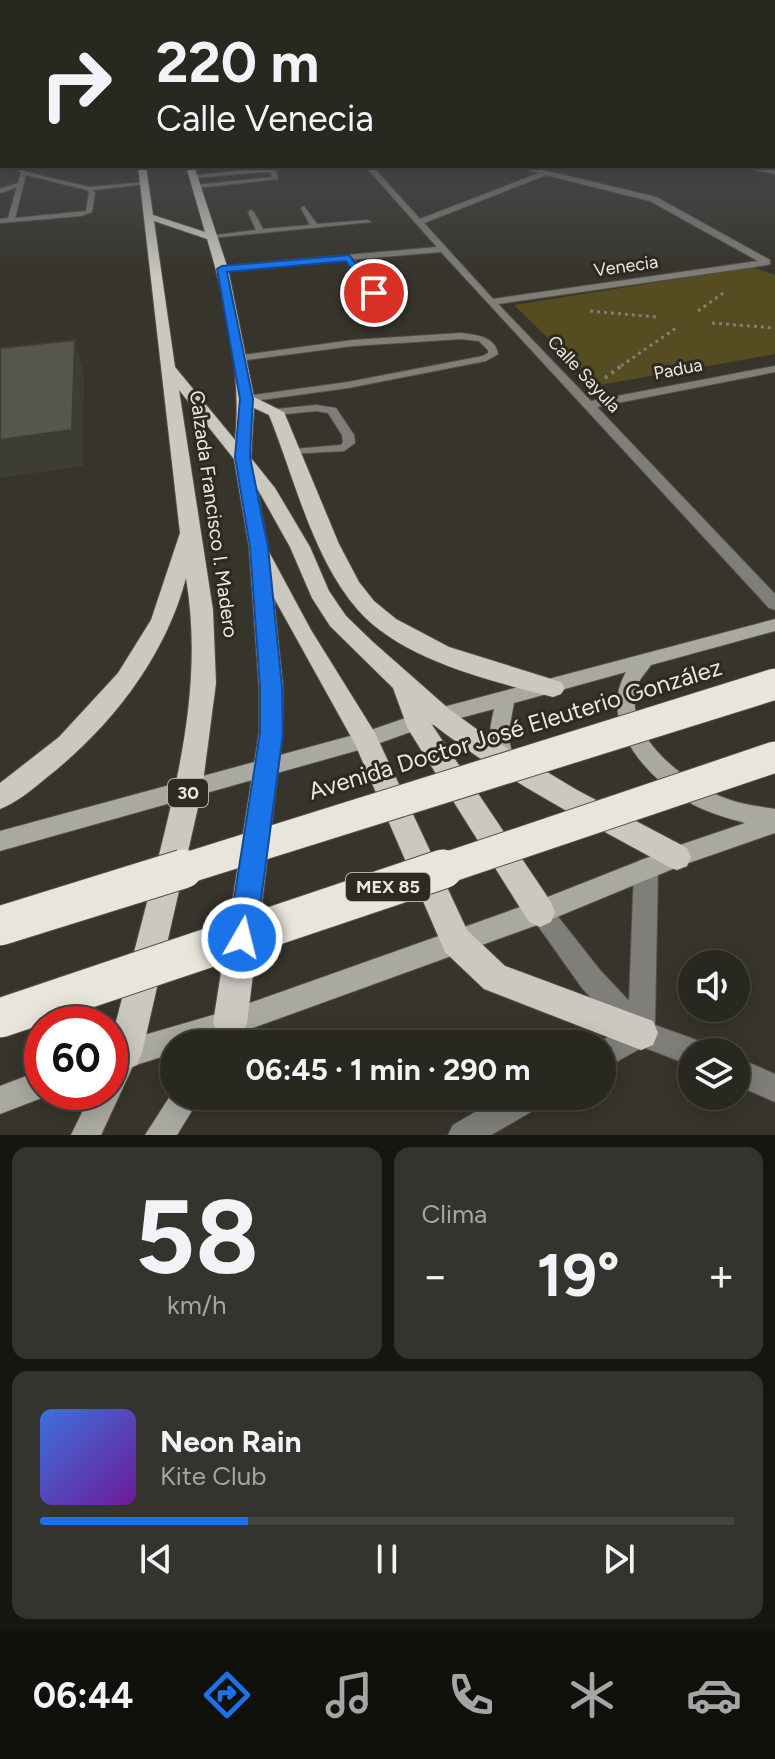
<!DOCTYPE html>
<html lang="es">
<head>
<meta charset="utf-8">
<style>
  body { margin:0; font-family:Figtree,sans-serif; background:#34332d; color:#f1f3f6; height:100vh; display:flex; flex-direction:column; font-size:30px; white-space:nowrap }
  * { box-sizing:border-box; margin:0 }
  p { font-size:26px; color:#a5a5a5 }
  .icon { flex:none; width:44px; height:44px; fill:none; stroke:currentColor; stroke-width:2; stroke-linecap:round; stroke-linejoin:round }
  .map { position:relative; height:1135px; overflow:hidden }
  .drawer { display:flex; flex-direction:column; gap:12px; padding:12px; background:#161512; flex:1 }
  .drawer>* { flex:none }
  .hud { position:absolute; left:0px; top:0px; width:776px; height:168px; box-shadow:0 4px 20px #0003,0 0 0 2px #44443e; background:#282720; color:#f1f3f6; overflow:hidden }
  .fabs { position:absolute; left:678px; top:950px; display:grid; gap:16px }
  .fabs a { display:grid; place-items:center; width:72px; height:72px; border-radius:50%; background:#282720; box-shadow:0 4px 20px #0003,0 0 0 2px #44443e; font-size:40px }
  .speed { position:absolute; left:24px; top:1006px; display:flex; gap:16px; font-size:40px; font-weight:700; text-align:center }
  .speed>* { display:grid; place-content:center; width:104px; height:104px; border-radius:50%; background:#282720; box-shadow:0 4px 20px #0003,0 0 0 2px #44443e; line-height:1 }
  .speed .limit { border:12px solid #d22; background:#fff; color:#111 }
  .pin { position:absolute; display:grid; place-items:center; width:68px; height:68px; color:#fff; margin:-34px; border:4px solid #fff; border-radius:50%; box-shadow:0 2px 8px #0007 }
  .me { position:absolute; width:88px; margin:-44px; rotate:8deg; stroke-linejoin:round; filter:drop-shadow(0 0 6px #0008) }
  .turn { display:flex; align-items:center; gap:28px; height:168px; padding:0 24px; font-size:36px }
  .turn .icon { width:104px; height:104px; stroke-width:2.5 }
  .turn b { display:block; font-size:56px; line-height:68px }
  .big { font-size:60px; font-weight:700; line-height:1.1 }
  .drawer .tile { flex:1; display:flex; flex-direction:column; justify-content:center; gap:12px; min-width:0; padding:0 28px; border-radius:16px; background:#34332d }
  .drawer .dial { align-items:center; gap:0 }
  .dial b { font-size:104px; line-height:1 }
  .song { display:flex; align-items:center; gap:24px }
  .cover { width:96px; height:96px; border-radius:12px; background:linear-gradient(135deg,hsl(220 70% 55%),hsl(280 70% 35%)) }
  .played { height:8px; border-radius:4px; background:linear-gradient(90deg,#1a73e8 30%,#44443e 30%) }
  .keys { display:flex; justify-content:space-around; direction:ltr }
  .heat { display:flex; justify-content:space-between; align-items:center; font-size:44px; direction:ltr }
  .drawer .tiles { flex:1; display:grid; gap:12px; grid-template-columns:1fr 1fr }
  .tile:last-child { grid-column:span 2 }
  .trip { position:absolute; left:160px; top:1030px; width:456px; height:80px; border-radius:40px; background:#282720; box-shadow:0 4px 20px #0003,0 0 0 2px #44443e; font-weight:700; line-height:80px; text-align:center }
  .tabs { display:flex; height:128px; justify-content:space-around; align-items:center; background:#10100d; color:#a5a5a5 }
  .tabs .icon { width:56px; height:56px }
  .tabs .on { color:#1a73e8 }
  .tabs b { font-size:36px; color:#f1f3f6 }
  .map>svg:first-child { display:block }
  .green { fill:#554d21 }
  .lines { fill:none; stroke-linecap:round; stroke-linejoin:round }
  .lane-casing { stroke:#525148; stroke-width:2 }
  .street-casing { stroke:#525148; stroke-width:2 }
  .secondary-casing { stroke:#525148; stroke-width:2 }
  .primary-casing { stroke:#525148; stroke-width:2 }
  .path-far1 { stroke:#807f77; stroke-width:3; stroke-dasharray:3 4; stroke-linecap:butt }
  .path { stroke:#807f77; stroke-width:4; stroke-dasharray:3 5; stroke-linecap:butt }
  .lane { fill:#7f7e79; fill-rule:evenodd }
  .street { fill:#7f7e79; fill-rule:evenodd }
  .secondary { fill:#a9a8a1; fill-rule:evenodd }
  .primary { fill:#cac8bf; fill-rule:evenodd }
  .highway-bridge-far1-casing { stroke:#525148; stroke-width:33; stroke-linecap:butt }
  .highway-bridge-casing { stroke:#525148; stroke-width:41; stroke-linecap:butt }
  .highway-bridge-far1 { stroke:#e8e6da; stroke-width:31 }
  .highway-bridge { stroke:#e8e6da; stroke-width:39 }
  .shaded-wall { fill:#3d3c35 }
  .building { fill:#57564c; stroke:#3d3c35; stroke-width:2 }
  .route { fill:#1a73e8; stroke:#114b97; stroke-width:2 }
  .labels { text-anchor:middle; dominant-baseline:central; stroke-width:6; stroke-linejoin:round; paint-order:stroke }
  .far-street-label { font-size:18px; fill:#e8e7e1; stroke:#2c2a21 }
  .shield { fill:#2c2a21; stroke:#b0aea7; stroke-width:2 }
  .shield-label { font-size:18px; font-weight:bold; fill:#e8e7e1 }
  .street-label { font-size:20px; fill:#e8e7e1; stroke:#2c2a21 }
  .near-street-label { font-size:24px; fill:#e8e7e1; stroke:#2c2a21 }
</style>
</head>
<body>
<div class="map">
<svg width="775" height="1135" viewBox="0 0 775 1135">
  <rect width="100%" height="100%" fill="#36342b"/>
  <path class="green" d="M752,267l23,8v79l-175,31 -6,-2 -80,-78z"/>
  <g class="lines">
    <defs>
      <path id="lane" d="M2,124v4l-2,1v-4z
        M0,136h2v4h-2z
        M13,166h6l7,6 63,15 55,-5 3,2 -54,6 2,3 -3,19 -11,4 -81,7v-4l8,-1 9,-31 -17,6v-4l18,-6 3,-10zM26,175l61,15 2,3 -3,18 -71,7z
        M266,168l10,3 2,8 -81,9 -2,-3 77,-8 -1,-4 -5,-1 -72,6 -3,-2z
        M304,206l13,18 51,-4 3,2 -159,16 -4,-2 48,-6 -8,-18 3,-2 3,2 9,17 47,-4 -9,-17z
        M346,256h6l38,55 -1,2h-6l-38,-55z
        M461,333c15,2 34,3 37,21l-12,7 -138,27 -101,14 -5,-3 5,-3 101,-14 135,-26 5,-3v-3l-9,-9 -18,-2 -108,7 -114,15 -3,-1v-4l117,-16z
        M316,405l20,3 18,27 1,8 -11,8 -55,3v-4l4,-1 48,-4 2,-3 -1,-7 -14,-22 -12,-2 -40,4 -5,-3 5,-3z"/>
      <path id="street" d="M775,125v4l-1,1v-4z
        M365,166h7l48,53 119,-46 -24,-7h11l130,31 114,63v4l-3,1 -269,39 93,97 184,-35v6l-178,35 178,187v16l-6,-2 -328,-356 -222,19v-4l3,-1 215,-19zM546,175l104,26 108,60 -265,38 -69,-76z
        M740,166l35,4v4l-32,-6z
        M646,858l8,3 4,8 -3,156 47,17 4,10h-14v14l-49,-19 -41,23v-26h-6l24,-14 -38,-42 -54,-76 4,-8 8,-4 8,4 52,66 29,31 5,-132 4,-8z
        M736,1057l39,17v28l-39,-17z
        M503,1096h42l-4,10 -50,29h-43l5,-10z"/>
      <path id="secondary" d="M0,118h2v3h-2z
        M775,619v12l-124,34c-3,5 -8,10 -11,15 -24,47 38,97 75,114 19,9 40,12 60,15v24l-95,33 -140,58 -301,109 -7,11h-58v9l-41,13 -32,69h-30l21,-43h18v-47l120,-35 310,-110 137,-54 68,-23c-18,-5 -36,-10 -53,-19 -43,-24 -96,-80 -66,-132l-112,31 -6,33 6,24 -3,6 -7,3 -7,-3c-10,-20 -8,-36 -3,-57l-75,20 -53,19 -366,103v-20l365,-99 52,-18z
        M42,1070v22h11l-1,2 -52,20v-28z
        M174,1090v6h27l-24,39h-32z"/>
      <path id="primary" d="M138,166h8l7,49 52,17 -19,-66h8l34,103 26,128 30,15 55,132 20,38 15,19 22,18 53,28 112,35 4,6 -4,6 -8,3c-62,-16 -151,-37 -195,-87 -46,-53 -63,-131 -89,-195l-15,-7 -3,50 24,30 35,59 19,44 17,25 27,26 76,67 33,24 95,57 110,58 4,9 -4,9 -10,4 -10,-4c-80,-44 -165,-87 -237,-144l121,180 4,10 -4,10 -11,5 -11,-5 -121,-193 -15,-41 -63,-62 -18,-28 -22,-51 -33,-59 12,64 42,78 64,103 92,197 38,36 148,55 5,12 -5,12 -12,5 -157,-61 -39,-37 -90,-208 -81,-146 9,89v46l-36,290 -5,12 -12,5 -12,-5 -5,-12 46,-290v-46l-10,-140 -15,-88 -55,-69 34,220 3,73 -14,107 -60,263 -5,12 -12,5 -12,-5 -3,-20c16,-63 33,-126 49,-190 23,-92 43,-181 27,-277 -21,80 -76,150 -140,200 -14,12 -29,24 -46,31v-26l59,-46 59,-64 33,-53 29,-87zM154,221l53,18c19,63 35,135 28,201l-60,-73z"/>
    </defs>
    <use href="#lane" class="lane-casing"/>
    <use href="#street" class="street-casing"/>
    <use href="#secondary" class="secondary-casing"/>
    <use href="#primary" class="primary-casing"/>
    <path class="path-far1" d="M590,311l67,6
      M698,311l28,-20
      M712,323l63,5
      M621,366l55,-38"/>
    <path class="path" d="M605,378l19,-14"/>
    <use href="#lane" class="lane"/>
    <use href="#street" class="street"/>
    <use href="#secondary" class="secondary"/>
    <use href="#primary" class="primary"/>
    <defs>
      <path id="highway-bridge-far1" d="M177,871l598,-187
        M437,871l338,-114"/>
      <path id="highway-bridge" d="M0,926l183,-57
        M0,1018l443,-149"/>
    </defs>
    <use href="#highway-bridge-far1" class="highway-bridge-far1-casing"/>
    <use href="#highway-bridge" class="highway-bridge-casing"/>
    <use href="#highway-bridge-far1" class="highway-bridge-far1"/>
    <use href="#highway-bridge" class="highway-bridge"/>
  </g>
  <path class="shaded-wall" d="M75,340l9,33 -1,93 -83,12v-38z"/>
  <path class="building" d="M75,340l-3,90 -72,10v-92z"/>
  <linearGradient id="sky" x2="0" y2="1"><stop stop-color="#1e1d18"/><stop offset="0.43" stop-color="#4c5055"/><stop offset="1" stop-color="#4c5055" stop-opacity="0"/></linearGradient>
  <rect width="775" height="277" fill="url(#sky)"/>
  <path class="route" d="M349,255l29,36v5h-8l-24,-35 -119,11 26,127 -3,58 18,90 14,140 1,46 -27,205 -4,10 -10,4 -10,-4 -4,-10 32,-205v-46l-10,-140 -15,-90 5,-58 -23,-130 5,-3z"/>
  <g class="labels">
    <g class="far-street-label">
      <text transform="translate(626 266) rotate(-8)">Venecia</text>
      <text transform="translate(678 369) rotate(-11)">Padua</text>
      <text transform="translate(584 374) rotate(47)">Calle Sayula</text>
    </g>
    <g class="shield">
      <rect x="168" y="779" width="40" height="28" rx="6"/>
      <rect x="346" y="873" width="84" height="28" rx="6"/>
    </g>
    <g class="shield-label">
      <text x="188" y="793">30</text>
      <text x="388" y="887">MEX 85</text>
    </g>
    <g class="street-label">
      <text transform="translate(214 514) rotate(82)">Calzada Francisco I. Madero</text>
    </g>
    <g class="near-street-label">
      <text transform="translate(515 729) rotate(-17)">Avenida Doctor José Eleuterio González</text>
    </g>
  </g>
</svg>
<div class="fabs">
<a><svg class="icon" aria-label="sound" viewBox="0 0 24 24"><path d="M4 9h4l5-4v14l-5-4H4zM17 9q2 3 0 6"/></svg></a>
<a><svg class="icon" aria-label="layers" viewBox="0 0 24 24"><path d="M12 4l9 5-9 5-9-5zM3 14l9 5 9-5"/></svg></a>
</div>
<div class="speed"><div class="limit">60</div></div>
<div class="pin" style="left:374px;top:293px;background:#d93025"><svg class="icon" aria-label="arrive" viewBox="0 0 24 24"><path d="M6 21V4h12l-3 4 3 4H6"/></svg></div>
<svg class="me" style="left:242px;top:938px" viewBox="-20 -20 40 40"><circle r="17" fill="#1a73e8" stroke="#fff" stroke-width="3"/><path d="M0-11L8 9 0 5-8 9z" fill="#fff"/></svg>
<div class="trip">06:45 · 1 min · 290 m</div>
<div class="hud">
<div class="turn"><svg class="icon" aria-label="right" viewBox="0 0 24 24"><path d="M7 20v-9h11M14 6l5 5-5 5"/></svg><div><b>220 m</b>Calle Venecia</div></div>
</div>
</div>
<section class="drawer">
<div class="tiles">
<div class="tile dial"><b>58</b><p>km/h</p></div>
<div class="tile"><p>Clima</p>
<div class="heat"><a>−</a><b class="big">19°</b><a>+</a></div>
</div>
<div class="tile">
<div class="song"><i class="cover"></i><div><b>Neon Rain</b><p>Kite Club</p></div></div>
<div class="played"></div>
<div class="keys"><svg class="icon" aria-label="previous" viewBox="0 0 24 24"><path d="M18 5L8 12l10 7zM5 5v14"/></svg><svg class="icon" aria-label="pause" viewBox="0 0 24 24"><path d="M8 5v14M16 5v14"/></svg><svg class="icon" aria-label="next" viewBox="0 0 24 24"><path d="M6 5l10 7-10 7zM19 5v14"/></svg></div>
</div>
</div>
</section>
<nav class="tabs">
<b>06:44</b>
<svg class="icon on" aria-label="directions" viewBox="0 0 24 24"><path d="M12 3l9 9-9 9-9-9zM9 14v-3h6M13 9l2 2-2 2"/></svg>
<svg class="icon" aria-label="music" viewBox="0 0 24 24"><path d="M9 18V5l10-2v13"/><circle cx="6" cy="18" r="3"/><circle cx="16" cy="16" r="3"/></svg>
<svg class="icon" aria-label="phone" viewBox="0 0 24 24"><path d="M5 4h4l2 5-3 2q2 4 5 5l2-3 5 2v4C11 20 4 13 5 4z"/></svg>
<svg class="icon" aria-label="climate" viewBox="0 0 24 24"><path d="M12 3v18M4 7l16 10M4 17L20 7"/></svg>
<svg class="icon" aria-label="car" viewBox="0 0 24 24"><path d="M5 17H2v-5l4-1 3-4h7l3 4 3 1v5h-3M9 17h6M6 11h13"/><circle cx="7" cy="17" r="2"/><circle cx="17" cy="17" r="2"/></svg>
</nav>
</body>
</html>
